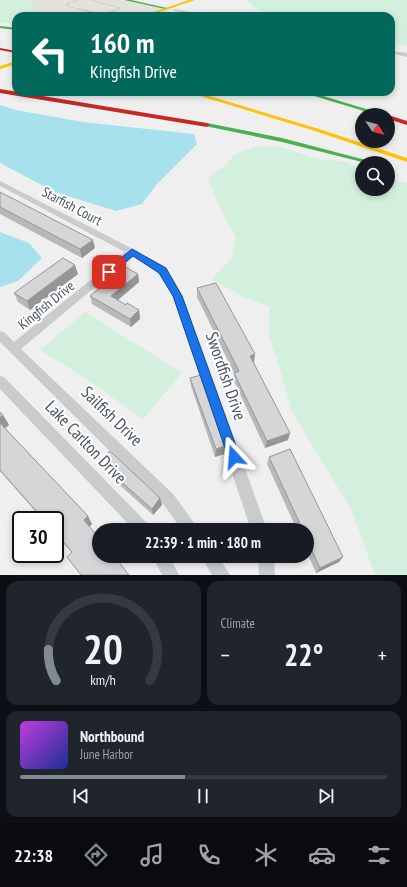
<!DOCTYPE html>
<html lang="en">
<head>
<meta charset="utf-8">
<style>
  body { margin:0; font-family:"PT Sans Narrow",sans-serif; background:#20242c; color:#f1f3f6; height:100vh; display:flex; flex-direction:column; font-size:15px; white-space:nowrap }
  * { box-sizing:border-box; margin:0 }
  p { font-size:13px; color:#9ea1a6 }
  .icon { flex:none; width:22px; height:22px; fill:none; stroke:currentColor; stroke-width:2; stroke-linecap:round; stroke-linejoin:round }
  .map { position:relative; height:575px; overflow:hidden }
  .panel { display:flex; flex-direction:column; gap:6px; padding:6px; background:#0d0f14; flex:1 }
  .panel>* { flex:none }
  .guide { position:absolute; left:12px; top:12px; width:383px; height:84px; border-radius:12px; box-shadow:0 2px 6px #0003; background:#00695c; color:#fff; overflow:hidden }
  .needle { width:26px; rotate:125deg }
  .controls { position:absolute; left:355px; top:108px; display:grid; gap:8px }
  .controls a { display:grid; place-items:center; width:40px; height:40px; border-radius:50%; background:#171b24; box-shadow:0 2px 6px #0003; font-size:20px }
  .speed { position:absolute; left:12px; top:511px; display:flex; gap:8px; font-size:20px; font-weight:700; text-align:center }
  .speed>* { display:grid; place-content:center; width:52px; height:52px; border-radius:50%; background:#171b24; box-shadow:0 2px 6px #0003; line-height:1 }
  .speed .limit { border:2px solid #111; border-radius:6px; background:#fff; color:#111 }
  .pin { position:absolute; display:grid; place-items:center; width:34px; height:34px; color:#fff; margin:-17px; border-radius:8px; box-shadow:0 2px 6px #0006 }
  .me { position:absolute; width:44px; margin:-22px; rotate:341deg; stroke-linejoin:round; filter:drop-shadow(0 0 3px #0008) }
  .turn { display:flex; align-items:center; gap:14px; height:84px; padding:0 12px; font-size:18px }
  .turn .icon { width:52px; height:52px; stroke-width:2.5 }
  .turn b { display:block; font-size:28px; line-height:34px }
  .big { font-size:30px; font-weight:700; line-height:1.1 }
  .panel .card { flex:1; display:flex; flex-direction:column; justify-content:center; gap:6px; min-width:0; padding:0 14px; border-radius:12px; background:#20242c }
  .panel .dial { align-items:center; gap:0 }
  .dial svg { height:104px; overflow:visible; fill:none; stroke:#363941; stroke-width:7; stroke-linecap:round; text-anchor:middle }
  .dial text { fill:#f1f3f6; stroke:none }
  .song { display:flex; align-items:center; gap:12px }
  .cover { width:48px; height:48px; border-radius:6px; background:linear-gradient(135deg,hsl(290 70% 55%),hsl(230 70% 35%)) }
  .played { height:4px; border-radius:2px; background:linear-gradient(90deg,#82898f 45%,#363941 45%) }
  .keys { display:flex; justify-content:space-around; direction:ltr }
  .heat { display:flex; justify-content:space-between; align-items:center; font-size:22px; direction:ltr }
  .panel .tiles { flex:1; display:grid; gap:6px; grid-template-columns:1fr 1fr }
  .card:last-child { grid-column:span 2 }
  .trip { position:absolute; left:92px; top:523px; width:222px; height:40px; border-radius:20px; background:#171b24; box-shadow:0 2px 6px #0003; font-weight:700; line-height:40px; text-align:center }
  .tab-bar { display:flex; height:64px; justify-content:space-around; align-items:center; background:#090b0e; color:#9ea1a6 }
  .tab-bar .icon { width:28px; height:28px }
  .tab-bar .active { color:#82898f }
  .tab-bar b { font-size:18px; color:#f1f3f6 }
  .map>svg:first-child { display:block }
  .commercial { fill:#e5e2dd }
  .green { fill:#d3efdd }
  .water { fill:#a7e1ee }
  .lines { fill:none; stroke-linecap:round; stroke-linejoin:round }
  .lane { fill:#c9cbcd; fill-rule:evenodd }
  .street { fill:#c9cbcd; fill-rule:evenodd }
  .fast { fill:#4caf50; fill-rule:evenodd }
  .slow { fill:#ffc107; fill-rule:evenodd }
  .jam { fill:#c62828; fill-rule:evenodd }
  .wall { fill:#b8b8ba }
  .shaded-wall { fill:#969697 }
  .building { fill:#d6d6d8; stroke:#969697 }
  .route { fill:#1a73e8; stroke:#114b97 }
  .labels { text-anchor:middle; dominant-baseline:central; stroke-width:4; stroke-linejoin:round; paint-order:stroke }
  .street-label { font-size:14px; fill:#46525c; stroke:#fff }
  .near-street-label { font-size:17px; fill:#46525c; stroke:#fff }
</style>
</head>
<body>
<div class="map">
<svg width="407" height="575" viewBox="0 0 407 575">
  <rect width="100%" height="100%" fill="#f0efef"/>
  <path class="commercial" d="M19,0h103l48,10 -16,6h-138l-16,-9z"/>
  <path class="green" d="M0,0h37l-7,6 7,5 27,5h-48v7l-16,-1z
    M246,0h161v46l-16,-4v-26h-118l-16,-7z
    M254,147h26l39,12 26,3 17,7v20h26v-11l19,5v392h-31l-3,-5 -22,-61 -60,-99 -10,-38 -12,-35v-30l-28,-11 -29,-17 19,-20 5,-22 -18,-32 -10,-27 20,-15 6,-8z
    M85,312l97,61 -39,46 -52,-37 -51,-32z"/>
  <path class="water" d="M0,105l16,5 67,12 111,12 3,10 -40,40 -15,20 -26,7 -61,-19 -55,-29z
    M0,232l29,11 13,15 -24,23 -18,6z"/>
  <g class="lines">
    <path class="lane" d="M76,0h3l-10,3 -1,3 35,8 16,-6 -30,-8h3l30,8 -19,8 -37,-10 1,-3z"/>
    <path class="street" d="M173,9l37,6 2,1 -38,-5z
      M391,51l16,2v4l-16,-4z
      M0,181l135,69 30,18 18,28 84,234h-16l-78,-234 -14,-24 -27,-16 -111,93 153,146 25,35h-17l-18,-25 -164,-163v-11l4,1 10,10 111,-90 -125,-66z
      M0,376l4,1 145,148 3,5h-18l-134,-141z
      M152,556h17l10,19h-17z
      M201,556h17l12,19h-18z
      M258,556h16l1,19h-16z"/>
    <path class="fast" d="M124,0h7l36,8 -2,1z
      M0,26l16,2v2l-16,-2z
      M301,92h9l76,23h-9z
      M207,123l75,15 95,25h-11l-84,-21 -77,-16 -1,-1z"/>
    <path class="slow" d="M189,0h6l-47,16h-6z
      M16,61v3l-16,5v-3z
      M187,92h9l123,37 88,29v4l-92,-31z"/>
    <path class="jam" d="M0,48l16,3v2l-16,-3z
      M0,89l207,34 3,2 -3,2 -207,-34z
      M388,115l19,6v4l-19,-6z"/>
  </g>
  <path class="wall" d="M0,192l95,56 -13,10 -82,-44z
    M78,274l-48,36 -12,-8 -4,-9z
    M138,274l1,8 -21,18 8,5 13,5 1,9 -9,8 -39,-23 -2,-8z
    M197,288l57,75 34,77 -23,8 -31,-67v-8l-37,-76z
    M190,378l35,68 -1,8 -9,3 -24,-71z
    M0,412l3,3 6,10 -4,3 87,96 -3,3 -17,26 -17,-20v-13h-12l-43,-49z
    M269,457l70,105 -23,11 -9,-21v-22h-10l-30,-66z
    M99,462l61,36 2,7 -9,10 -51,-46z"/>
  <path class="shaded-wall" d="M93,240l2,8 -13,10 -2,-9z
    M75,265l3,9 -48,36 -3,-9z
    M138,274l1,8 -26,22 -2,-8z
    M139,310l1,9 -9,8 -1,-8z
    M255,354l-1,9 -4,-7z
    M3,415l6,10 -6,5 -3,-5v-7z
    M290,433l-2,7 -23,8 2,-7z
    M225,446l-1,8 -9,3 1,-8z
    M160,498l2,7 -9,10 -1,-6z
    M88,516l4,8 -4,4 -4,-8z
    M343,557l-4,5 -23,11 4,-5z"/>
  <path class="building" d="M0,192l93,48 -13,9 -80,-42z
    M63,258l12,7 -48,36 -13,-8z
    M125,267l13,7 -27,22 15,9 1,-2 12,7 -9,9 -40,-23z
    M216,283l39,71 -5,2 40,77 -23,8 -33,-68 5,-2 -42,-83z
    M201,375l24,71 -9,3 -26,-71z
    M0,412l3,3 -3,3z
    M0,423l88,93 -4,4 15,18v18h15l15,19h-48l-14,-18 5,-5 -17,-19v-13h-11l-44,-50z
    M290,449l53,108 -23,11 -13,-28v-10h-4l-34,-73z
    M110,451l50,47 -8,11 -53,-47z"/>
  <path class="route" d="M132,249l34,19 16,28 58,161 -2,4 -4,2 -4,-2 -2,-4 -55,-161 -14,-23 -26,-17 -21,18 -3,1 -5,-3z"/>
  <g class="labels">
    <g class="street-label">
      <text transform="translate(72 206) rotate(28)">Starfish Court</text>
      <text transform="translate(46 305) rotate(-39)">Kingfish Drive</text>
    </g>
    <g class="near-street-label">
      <text transform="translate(226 376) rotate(71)">Swordfish Drive</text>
      <text transform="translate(112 416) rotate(44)">Sailfish Drive</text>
      <text transform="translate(86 442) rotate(46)">Lake Carlton Drive</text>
    </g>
  </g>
</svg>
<div class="controls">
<a><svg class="needle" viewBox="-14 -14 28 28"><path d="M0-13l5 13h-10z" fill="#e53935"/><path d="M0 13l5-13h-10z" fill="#9ea1a6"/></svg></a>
<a><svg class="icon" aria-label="search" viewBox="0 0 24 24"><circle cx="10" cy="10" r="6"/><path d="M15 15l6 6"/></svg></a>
</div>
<div class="speed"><div class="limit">30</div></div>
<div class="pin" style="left:109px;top:272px;background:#d93025"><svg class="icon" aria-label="arrive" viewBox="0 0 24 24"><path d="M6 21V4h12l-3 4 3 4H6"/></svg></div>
<svg class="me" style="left:234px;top:457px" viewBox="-20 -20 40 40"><path d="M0-17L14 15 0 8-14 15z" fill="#1a73e8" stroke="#fff" stroke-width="4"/></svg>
<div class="trip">22:39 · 1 min · 180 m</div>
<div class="guide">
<div class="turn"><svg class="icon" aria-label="left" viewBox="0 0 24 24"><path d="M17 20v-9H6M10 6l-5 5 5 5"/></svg><div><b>160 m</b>Kingfish Drive</div></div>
</div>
</div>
<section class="panel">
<div class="tiles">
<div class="card dial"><svg viewBox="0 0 100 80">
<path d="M14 69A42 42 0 1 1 86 69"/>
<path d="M14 69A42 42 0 0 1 8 45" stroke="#82898f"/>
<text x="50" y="56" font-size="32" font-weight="700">20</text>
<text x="50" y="72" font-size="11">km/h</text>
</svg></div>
<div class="card"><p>Climate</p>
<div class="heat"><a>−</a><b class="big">22°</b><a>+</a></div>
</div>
<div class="card">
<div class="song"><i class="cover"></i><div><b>Northbound</b><p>June Harbor</p></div></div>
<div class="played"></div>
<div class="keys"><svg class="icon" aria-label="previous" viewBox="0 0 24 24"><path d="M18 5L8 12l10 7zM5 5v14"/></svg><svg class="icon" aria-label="pause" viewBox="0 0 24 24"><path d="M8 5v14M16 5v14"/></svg><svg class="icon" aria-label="next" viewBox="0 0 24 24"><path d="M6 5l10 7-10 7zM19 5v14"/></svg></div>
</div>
</div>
</section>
<nav class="tab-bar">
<b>22:38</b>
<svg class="icon active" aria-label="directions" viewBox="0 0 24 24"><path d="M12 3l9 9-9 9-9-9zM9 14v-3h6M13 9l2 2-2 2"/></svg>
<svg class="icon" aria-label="music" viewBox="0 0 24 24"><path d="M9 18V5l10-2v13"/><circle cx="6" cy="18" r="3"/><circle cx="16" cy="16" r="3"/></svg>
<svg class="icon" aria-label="phone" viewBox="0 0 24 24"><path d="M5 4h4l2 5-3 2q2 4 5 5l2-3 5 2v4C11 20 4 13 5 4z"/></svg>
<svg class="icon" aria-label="climate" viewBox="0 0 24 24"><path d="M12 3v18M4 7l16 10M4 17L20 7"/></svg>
<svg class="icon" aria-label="car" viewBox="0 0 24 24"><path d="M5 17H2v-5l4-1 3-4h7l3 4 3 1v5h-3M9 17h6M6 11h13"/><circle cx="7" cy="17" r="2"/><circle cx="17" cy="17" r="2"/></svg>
<svg class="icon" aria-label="filters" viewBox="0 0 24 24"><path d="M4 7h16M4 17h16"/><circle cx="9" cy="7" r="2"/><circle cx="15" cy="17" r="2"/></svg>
</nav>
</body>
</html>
